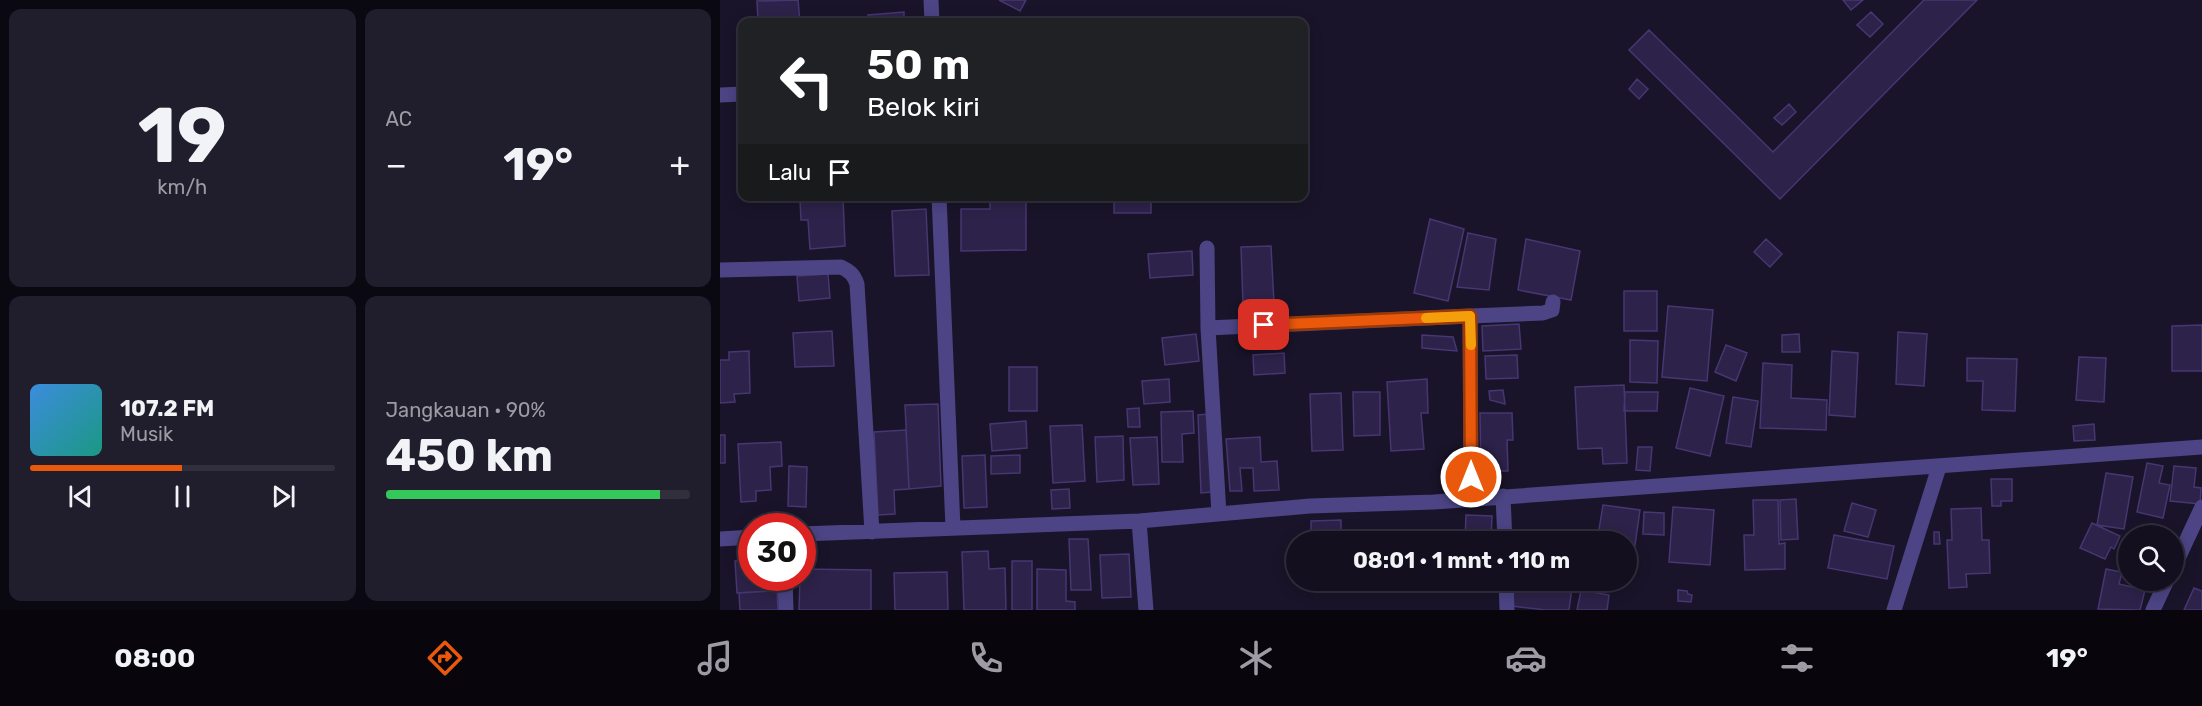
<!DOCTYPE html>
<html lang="id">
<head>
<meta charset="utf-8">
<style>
  body { margin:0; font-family:Rubik,sans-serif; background:#201d2c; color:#f1f3f6; height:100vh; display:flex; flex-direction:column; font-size:22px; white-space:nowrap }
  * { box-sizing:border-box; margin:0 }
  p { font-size:20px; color:#9d9ca4 }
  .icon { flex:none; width:33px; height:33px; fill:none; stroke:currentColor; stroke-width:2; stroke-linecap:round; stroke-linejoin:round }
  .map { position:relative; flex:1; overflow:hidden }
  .panel { display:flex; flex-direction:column; gap:9px; padding:9px; background:#0a0811; width:720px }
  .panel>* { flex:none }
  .top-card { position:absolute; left:18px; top:18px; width:570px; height:183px; border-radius:12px; box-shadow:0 3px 15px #0003,0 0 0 2px #322f3d; background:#202124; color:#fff; overflow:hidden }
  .buttons { position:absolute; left:1398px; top:525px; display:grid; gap:12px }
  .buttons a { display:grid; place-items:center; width:66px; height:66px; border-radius:50%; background:#130f1f; box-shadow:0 3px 15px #0003,0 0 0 2px #322f3d; font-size:30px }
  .speed { position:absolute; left:18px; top:513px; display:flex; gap:12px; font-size:30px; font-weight:700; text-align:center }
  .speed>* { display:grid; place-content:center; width:78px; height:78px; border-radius:50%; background:#130f1f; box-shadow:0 3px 15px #0003,0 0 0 2px #322f3d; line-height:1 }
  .speed .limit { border:9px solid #d22; background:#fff; color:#111 }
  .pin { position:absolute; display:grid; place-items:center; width:51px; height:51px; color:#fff; margin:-26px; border-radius:12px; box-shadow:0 3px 9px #0006 }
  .me { position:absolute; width:66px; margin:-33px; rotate:0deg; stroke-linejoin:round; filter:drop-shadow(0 0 4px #0008) }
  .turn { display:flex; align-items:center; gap:21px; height:126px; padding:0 30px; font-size:27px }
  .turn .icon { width:78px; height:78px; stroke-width:2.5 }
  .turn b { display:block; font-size:42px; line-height:51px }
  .then { display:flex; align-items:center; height:57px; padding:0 30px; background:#0003; gap:12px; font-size:22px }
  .big { font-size:45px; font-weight:700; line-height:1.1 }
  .panel .card { flex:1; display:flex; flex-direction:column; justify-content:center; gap:9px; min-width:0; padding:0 21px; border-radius:12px; background:#201d2c }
  .panel .dial { align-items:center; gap:0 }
  .dial b { font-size:78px; line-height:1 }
  .song { display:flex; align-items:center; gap:18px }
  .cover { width:72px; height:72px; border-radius:9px; background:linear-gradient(135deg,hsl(210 70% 55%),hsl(170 70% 35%)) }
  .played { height:6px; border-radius:3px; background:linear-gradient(90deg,#ea580c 50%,#322f3d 50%) }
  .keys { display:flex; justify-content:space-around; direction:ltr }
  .heat { display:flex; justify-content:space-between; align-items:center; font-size:33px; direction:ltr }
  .charge { height:9px; border-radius:4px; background:linear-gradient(90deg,#34c759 90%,#322f3d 0) }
  .panel .tiles { flex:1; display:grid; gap:9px; grid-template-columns:repeat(2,1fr) }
  .trip { position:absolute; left:566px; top:531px; width:351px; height:60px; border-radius:30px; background:#130f1f; box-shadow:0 3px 15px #0003,0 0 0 2px #322f3d; font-weight:700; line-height:60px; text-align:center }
  .tabs { display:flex; height:96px; justify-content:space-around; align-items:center; background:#08060c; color:#9d9ca4 }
  .tabs .icon { width:42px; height:42px }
  .tabs .current { color:#ea580c }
  .tabs b { font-size:27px; color:#f1f3f6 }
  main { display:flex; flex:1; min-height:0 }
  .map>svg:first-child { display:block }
  .building { fill:#2d2249; stroke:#473672; stroke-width:1.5 }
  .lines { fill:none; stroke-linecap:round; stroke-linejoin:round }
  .street { stroke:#4c4484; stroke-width:15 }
  .route-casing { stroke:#983908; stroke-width:15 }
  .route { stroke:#ea580c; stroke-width:10 }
  .slow { stroke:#f59e0b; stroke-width:10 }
</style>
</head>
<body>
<main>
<section class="panel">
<div class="tiles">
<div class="card dial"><b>19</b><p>km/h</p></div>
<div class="card"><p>AC</p>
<div class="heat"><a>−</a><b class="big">19°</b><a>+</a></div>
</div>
<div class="card">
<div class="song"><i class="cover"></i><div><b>107.2 FM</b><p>Musik</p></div></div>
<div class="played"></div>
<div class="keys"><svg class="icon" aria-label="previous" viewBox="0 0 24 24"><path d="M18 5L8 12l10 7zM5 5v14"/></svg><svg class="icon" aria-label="pause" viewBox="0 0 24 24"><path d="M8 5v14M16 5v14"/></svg><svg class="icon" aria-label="next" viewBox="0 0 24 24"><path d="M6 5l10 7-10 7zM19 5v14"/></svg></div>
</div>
<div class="card"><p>Jangkauan · 90%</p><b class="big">450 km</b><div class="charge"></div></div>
</div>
</section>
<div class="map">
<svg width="1482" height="610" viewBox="0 0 1482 610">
  <rect width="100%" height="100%" fill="#191429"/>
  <path class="building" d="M78,0l2,22h-42l-1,-21z
    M279,0h27l-6,11z
    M1123,0h20l-12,10z
    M1204,0h53l-197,199 -151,-149 20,-20 124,122z
    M184,12v10h-36v-7z
    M1151,12l12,12 -13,13 -13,-12z
    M917,79l11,10 -9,10 -10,-10z
    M1069,104l7,8 -14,13 -8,-7z
    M394,196h37v17h-37z
    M123,197l2,49 -35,3 -2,-29h-7l-1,-20z
    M270,201h36v49l-65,1v-42h29z
    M206,209l3,66 -34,1 -3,-65z
    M710,219l34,10 -16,72 -34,-8z
    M748,233l28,6 -7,51 -32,-3z
    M806,239l54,12 -9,49 -53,-10z
    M1046,239l16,15 -12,13 -16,-15z
    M551,246l3,57 -31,1 -2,-57z
    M472,251l1,24 -43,3 -2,-24z
    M108,274l2,24 -31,3 -2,-25z
    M904,291h33v40h-33z
    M948,306l45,4 -6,71 -45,-4z
    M799,324l2,25 -38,2 -1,-25z
    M1482,325v46h-30v-45z
    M112,331l2,35 -39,1 -2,-34z
    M1178,332l29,2 -3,52 -28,-2z
    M476,334l3,27 -34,4 -3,-27z
    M1079,334l1,18h-18v-17z
    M702,335l31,2 4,14 -35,-3z
    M910,340l28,1 -1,42 -27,-1z
    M1006,345l21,8 -11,28 -21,-9z
    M29,351l1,42 -16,1 1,8 -15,1v-43h9v-8z
    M1112,351l26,2 -3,64 -26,-2z
    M564,353l1,20 -31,2 -1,-20z
    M797,355l1,23 -32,1 -1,-23z
    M1359,357l27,1 -2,44 -28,-2z
    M1247,358l50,1 -2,52 -33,-1 1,-29h-16z
    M1043,363l29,2 -1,33 36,2 -1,30 -66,-2z
    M289,367h28v44h-28z
    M449,379l1,23 -26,2 -2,-23z
    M707,379l1,34h-7l3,36 -33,2 -4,-69z
    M904,385l3,78 -24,1 -1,-16 -24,1 -3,-62z
    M970,388l34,8 -14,60 -34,-8z
    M783,390l2,14 -15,-4 -1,-9z
    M633,392h27v43l-26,1z
    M905,392h33l-1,19h-33z
    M621,393l2,57 -31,1 -2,-57z
    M1013,397l25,4 -7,46 -25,-4z
    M218,404l3,82 -32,3 -4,-84z
    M419,408l1,19h-12l-1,-18z
    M473,411l1,22 -12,1 1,28h-21l-1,-50z
    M760,413h32l1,27h-6l1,31h-27z
    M489,414l3,78 -11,1 -3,-78z
    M306,421l1,27 -35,3 -2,-27z
    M1374,424l1,16 -21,1 -1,-15z
    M362,425l3,56 -32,2 -3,-57z
    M186,430l3,59 -15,1 1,24 -17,1 -4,-83z
    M0,435h5v28h-5z
    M403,436l1,44 -27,2 -2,-45z
    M437,437l2,47 -26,1 -3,-47z
    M540,437l1,25 16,-1 2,29 -25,1 -1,-23h-13l2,23h-12l-4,-52z
    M61,442l1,24 -12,1 1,23 -15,1v10l-15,1 -3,-58z
    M918,447h14l-2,24 -14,-1z
    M265,455l2,52 -23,1 -2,-52z
    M300,455v18l-29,1v-18z
    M1427,463l16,3 -4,17 11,2 -7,33 -26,-6z
    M69,466l18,1 -1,40 -18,-1z
    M1454,466l22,2 -2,19 7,1 -1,16 -30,-3z
    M1386,473l27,4 -9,52 -27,-4z
    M1271,479h21v22h-11v5h-9z
    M349,489l1,19 -18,1 -1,-19z
    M1076,499l2,40 -17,1 -1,-40z
    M1033,500h25l1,44 6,-1v26l-40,1 -1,-35h10z
    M1132,503l24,7 -8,27 -24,-6z
    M883,505l37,5 -7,49 -7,-1v-16h-29z
    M953,507l41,3 -4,55 -41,-3z
    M1261,508l1,32h7l1,33 -24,1 1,13 -18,1 -2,-48h5l-1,-31z
    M924,512l20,1v22l-21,-1z
    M746,515l26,1 -1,26h-45v-3l19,1z
    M621,520v22h-30v-21z
    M1372,523l28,13 -6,13 -3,-2 -6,12 -25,-11z
    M1420,527l23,6v3h-33l1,-3 7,1z
    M1214,532h5l1,12h-6z
    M802,533l56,8v1h-57z
    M1114,535l60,11 -7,33 -59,-11z
    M349,539h19l3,51h-20z
    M1408,543v28l-6,-2z
    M268,551l1,18 16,-1 1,42h-42l-2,-58z
    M409,554l2,43 -29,1 -2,-43z
    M32,560v18h17l1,13 -33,2 -2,-32z
    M292,561h20v49h-20z
    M82,569l69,1v40h-72l1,-32h2z
    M317,569l29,1v31l9,1v8h-38z
    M1386,569l16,3 -3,12 26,6 -5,20 -42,-1z
    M227,572l1,38h-53l-1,-37z
    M627,580h49v5l-49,1z
    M795,580h58l-4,30h-23l-34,-4z
    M50,586h7l1,24h-38l-1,-17 31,-2z
    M1474,588l8,3v19h-18z
    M861,590l28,5 -2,15h-30z
    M958,590l9,1 1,3 4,1 -1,7 -13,-1z"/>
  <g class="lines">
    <path class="street" d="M211,0l1,22
      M0,95l22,-1
      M219,196l14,332
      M487,248l1,80
      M0,270l121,-3c9,4 13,8 16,17l15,248
      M750,316l73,-3 9,-3 1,-8
      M783,496l2,46
      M499,514l-11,-186 262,-12 1,182
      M419,521l7,89
      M82,534l337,-13 171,-15 124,-4 768,-55
      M0,539l32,-2
      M1454,567l28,-60
      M65,578l1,32
      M786,580l1,30
      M1174,610l45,-143
      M1433,610l14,-30"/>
  </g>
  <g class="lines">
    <defs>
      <path id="route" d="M544,325l206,-9 1,161"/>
    </defs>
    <use href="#route" class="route-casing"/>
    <use href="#route" class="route"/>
    <path class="slow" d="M706,318l44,-2 1,29"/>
  </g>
</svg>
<div class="buttons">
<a><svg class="icon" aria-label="search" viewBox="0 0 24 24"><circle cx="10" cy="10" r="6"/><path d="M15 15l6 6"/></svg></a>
</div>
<div class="speed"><div class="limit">30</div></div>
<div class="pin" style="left:544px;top:325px;background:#d93025"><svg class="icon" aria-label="arrive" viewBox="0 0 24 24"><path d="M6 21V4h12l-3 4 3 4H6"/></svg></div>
<svg class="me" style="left:751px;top:477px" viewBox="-20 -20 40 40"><circle r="17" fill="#ea580c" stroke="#fff" stroke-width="3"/><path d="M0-11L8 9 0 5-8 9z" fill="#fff"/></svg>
<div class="trip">08:01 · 1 mnt · 110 m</div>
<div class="top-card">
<div class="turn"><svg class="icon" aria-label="left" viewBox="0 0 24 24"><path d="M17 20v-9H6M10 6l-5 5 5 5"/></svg><div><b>50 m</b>Belok kiri</div></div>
<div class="then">Lalu<svg class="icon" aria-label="arrive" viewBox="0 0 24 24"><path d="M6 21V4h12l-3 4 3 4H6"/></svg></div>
</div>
</div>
</main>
<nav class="tabs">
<b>08:00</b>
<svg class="icon current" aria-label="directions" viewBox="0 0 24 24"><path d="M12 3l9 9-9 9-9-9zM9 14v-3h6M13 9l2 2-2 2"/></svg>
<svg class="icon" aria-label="music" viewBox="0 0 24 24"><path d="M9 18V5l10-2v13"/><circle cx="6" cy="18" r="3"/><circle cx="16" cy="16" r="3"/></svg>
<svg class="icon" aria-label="phone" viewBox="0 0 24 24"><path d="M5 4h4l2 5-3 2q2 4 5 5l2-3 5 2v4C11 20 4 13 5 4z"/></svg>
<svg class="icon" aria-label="climate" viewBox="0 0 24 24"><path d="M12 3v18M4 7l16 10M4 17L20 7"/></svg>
<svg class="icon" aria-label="car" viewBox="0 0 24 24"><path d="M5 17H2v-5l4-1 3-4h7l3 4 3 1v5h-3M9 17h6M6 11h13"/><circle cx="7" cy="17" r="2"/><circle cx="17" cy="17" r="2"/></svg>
<svg class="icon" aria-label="filters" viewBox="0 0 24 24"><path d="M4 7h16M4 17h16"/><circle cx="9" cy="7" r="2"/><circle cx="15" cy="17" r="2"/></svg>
<b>19°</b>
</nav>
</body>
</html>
